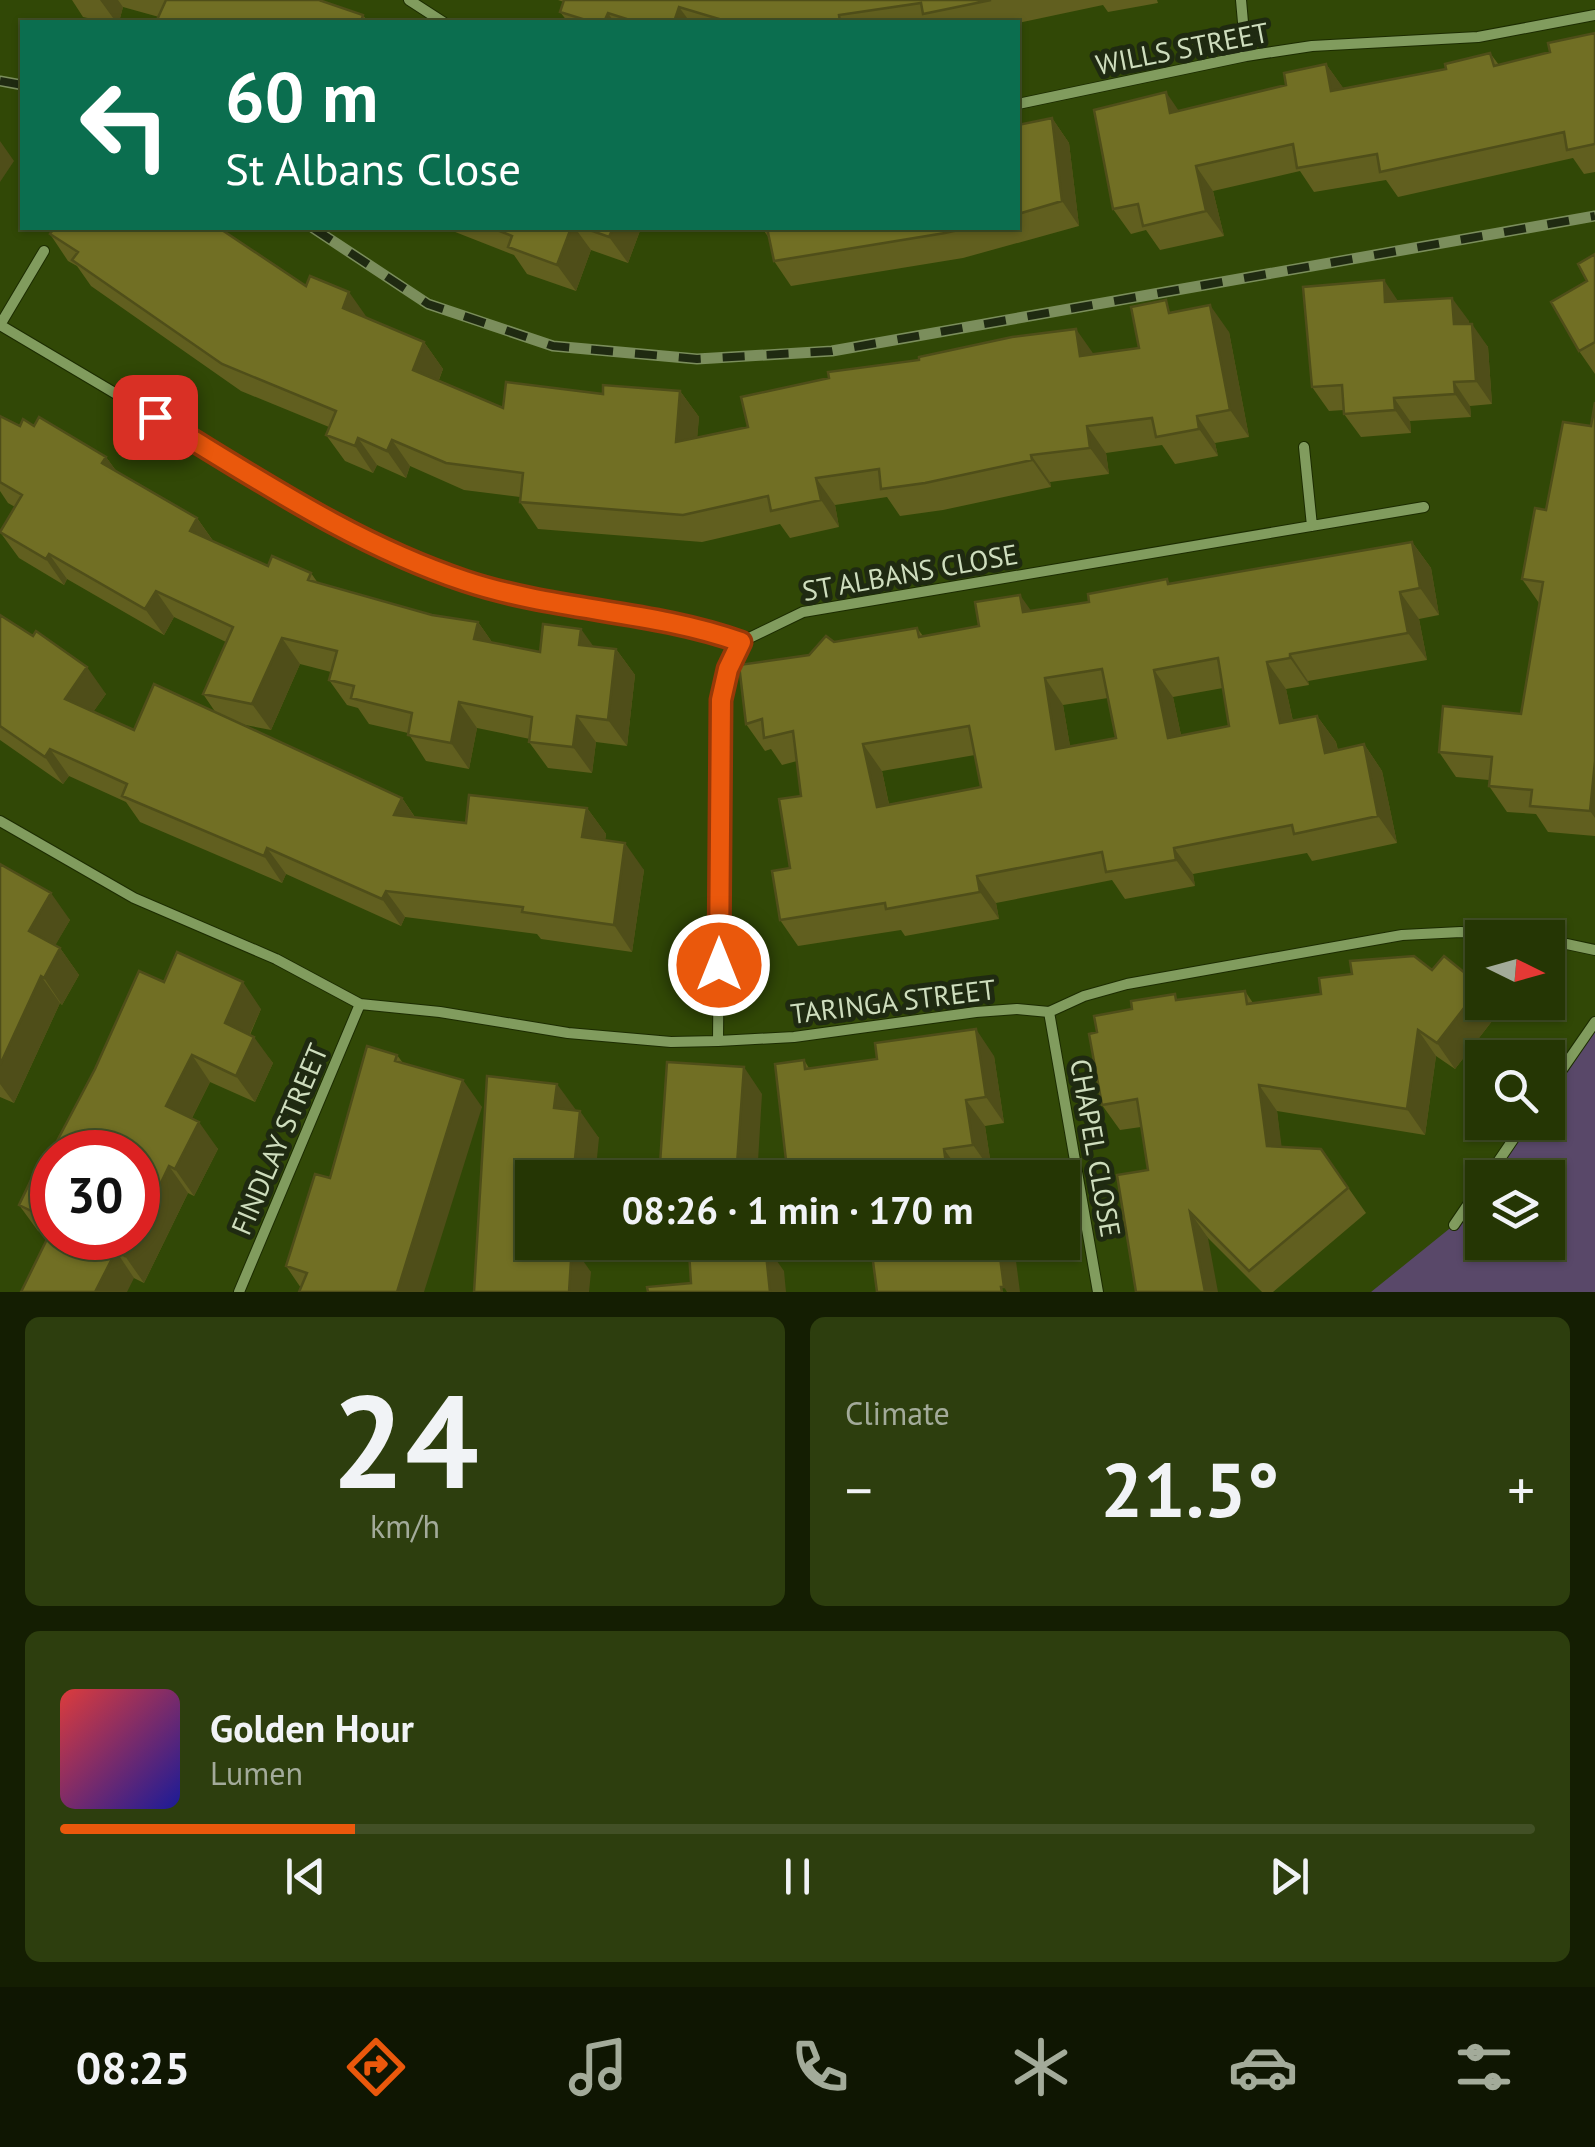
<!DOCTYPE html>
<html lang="en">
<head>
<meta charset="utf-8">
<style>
  body { margin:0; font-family:"PT Sans",sans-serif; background:#2d3e0e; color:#f1f3f6; height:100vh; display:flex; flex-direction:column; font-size:38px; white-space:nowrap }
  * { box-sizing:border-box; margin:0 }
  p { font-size:32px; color:#a3ab9a }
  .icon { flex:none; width:55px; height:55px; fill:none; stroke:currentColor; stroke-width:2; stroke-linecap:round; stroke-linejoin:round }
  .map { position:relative; height:1292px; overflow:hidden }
  .drawer { display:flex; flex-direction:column; gap:25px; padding:25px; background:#141e02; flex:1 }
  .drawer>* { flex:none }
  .top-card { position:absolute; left:20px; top:20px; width:1000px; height:210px; border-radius:0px; box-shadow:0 2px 8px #0004,0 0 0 2px #425026; background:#0b6e4f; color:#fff; overflow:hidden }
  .needle { width:65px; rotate:95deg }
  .buttons { position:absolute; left:1465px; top:920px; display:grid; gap:20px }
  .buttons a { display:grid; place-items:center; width:100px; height:100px; border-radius:0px; background:#253604; box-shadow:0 2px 8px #0004,0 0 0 2px #425026; font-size:50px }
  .speed { position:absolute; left:30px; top:1130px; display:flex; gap:20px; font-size:50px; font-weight:700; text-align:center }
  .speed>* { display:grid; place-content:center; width:130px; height:130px; border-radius:50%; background:#253604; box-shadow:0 2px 8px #0004,0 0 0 2px #425026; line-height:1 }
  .speed .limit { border:15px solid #d22; background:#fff; color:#111 }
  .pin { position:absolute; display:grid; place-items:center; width:85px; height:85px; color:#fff; margin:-42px; border-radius:20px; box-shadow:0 5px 15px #0006 }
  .me { position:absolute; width:110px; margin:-55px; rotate:0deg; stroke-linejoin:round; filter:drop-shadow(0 0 8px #0008) }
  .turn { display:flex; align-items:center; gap:35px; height:210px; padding:0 40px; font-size:45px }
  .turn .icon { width:130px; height:130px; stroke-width:2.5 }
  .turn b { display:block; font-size:70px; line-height:85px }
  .big { font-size:75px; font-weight:600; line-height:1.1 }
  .drawer .tile { flex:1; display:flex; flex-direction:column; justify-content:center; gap:15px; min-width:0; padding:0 35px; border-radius:15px; background:#2d3e0e }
  .drawer .dial { align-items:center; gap:0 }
  .dial b { font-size:130px; line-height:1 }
  .song { display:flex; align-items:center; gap:30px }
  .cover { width:120px; height:120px; border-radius:15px; background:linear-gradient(135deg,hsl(0 70% 55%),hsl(240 70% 35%)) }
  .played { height:10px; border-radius:5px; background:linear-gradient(90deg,#ea580c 20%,#425026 20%) }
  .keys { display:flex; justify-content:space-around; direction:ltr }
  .heat { display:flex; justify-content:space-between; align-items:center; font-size:55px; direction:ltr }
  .drawer .tiles { flex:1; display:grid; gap:25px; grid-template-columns:1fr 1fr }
  .tile:last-child { grid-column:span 2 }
  .trip { position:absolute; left:515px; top:1160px; width:565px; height:100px; border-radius:0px; background:#253604; box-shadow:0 2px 8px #0004,0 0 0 2px #425026; font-weight:600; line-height:100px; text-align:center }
  .dock { display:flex; height:160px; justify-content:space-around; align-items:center; background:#0f1602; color:#a3ab9a }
  .dock .icon { width:70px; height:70px }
  .dock .selected { color:#ea580c }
  .dock b { font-size:45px; color:#f1f3f6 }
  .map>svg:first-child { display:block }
  .green { fill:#594869 }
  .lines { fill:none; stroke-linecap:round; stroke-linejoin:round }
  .minor-casing { stroke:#1c2c00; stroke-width:12 }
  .minor { stroke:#819c5e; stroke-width:10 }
  .rail-casing { stroke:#7b8e5c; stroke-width:11 }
  .rail { stroke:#1f2a11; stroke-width:8; stroke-dasharray:22; stroke-linecap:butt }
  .wall { fill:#615f1f; fill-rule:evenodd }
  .shaded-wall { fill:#4f4e19 }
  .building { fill:#716f24; stroke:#4f4e19; stroke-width:2.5; fill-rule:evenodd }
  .route-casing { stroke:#983908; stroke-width:25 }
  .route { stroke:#ea580c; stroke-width:18 }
  .labels { text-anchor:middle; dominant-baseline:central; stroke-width:10; stroke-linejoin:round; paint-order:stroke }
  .street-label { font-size:28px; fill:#ceddbd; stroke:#1f2a11 }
</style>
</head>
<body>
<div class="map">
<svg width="1595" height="1292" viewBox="0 0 1595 1292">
  <rect width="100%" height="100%" fill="#314806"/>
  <path class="green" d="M1595,1022v270h-224l83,-67 28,-40v57h66v-64l-61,-1 38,-54 23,-1v-32z"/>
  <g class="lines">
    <defs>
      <path id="minor" d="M409,0l34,22
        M1241,0l5,56
        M1018,104l228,-48 66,-10 166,-9 117,-22
        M44,251l-44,74c79,47 157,93 236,140 75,44 147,89 230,116 90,30 186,28 275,61l62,-30 621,-105
        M1304,447l8,79
        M0,821l134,77 142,61 84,45 80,8 128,21 103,9 47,-1 76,-4 182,-25 41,-3 32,3 35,-16 43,-12 275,-49 59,-3 68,6
        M1548,940l47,10
        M1049,1012l49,280
        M718,1041l3,-341 8,-31 12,-27
        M1548,1090l47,-68
        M1487,1178l38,-56
        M1454,1225l28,-41
        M239,1292l121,-288"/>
    </defs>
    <use href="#minor" class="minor-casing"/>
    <use href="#minor" class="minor"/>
    <defs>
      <path id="rail" d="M0,81l22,4
        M313,228l115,76 125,42 144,13 135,-8 763,-135"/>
    </defs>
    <use href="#rail" class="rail-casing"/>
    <use href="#rail" class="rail"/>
  </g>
  <path class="wall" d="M72,0h247l44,15 5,7h-212l3,-5 -36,-10 -4,15h-13l-23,-5z
    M558,0h599l1,3 -50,9 -5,-7 -85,18 -450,-1 -8,-10 4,-10z
    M1595,33v139l-11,2 -11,-16 -175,39 -12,-17 -72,12 -14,-21 -87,20 11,45 -64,14 -14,-20 -15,4 -18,-25 66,-98 107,-26 40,-21 17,24 103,-19 44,-16 9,12 51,-13z
    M1052,118l17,25 10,83 -116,32 -172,28 -17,-25 -5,-23 -7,-10h256v-105l1,2z
    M445,228h196l-13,35 -37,-13 -15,41 -49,-17 -13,-19z
    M50,234l256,52 62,33 56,23 19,27 -4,11 64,28 100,-14 77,-3 19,26 -2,20 397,-83 45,-6 35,-36 55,20 20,105 -34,6 3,13 -43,8 -13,-19 -56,8 3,21 -59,8 1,5 -108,23 -43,6 -13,-19 -52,8 4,22 -49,11 -10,-14 -78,18 -164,-13 -18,-27v-5l-56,-7 -54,-24 -4,12 -29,-13 -4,8 -28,-12 -19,-26 3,-8 -88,-36 -150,-105 -14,-20 -9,-5z
    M1595,254v120l-16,-23 8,-70z
    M1398,301l71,20v3l19,23 4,57 -22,2 1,11 -61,4 1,12 -50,4 -17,-23v-4l-15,1 -17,-24z
    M1595,402v434l-47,-4 -12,-18 -29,-2 -18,-26v-6l-33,-3 -17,-25 82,-38 18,-111 -17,-24 24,-69 45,-84z
    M0,416l20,10h14l72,31 11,15 80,46 17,24 54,24 43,7 7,10 114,32 46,7 14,20 48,10 54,-6 22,3 19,26 -8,71 -31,-4 -4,31 -44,-5 -19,-26 1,-3 -53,-11 -8,41 -43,-8 -18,-28 -39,-9 -11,-16 -11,-3 -18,-25 2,-8 -31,-8 -29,66 -31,-6 162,74 13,19 51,6 121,-15 19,26 -1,7 39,29 -12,82 -91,-13 -4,-5 -132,-17 -4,9 -115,-52 -4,9 -142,-61 -14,-20 -57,-26 -6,8 -63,-44v-125l106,79 -13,18 41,18 82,-17 -13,-19 23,-52 -52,-25 -10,18 -97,-56 -3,6 -45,-27 -19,-26 15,-25 -7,-4 -8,-12z
    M1412,542l19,26 8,47 -20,4 8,41 -119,21 1,4 -23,4 7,32 24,-5 19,26 2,8 26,-6 18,27 15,72 -85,18 -5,-8 -114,21 2,12 -70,13 -13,-19 -116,23 3,16 -94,17 -4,-6 -103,16 -18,-26 10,-52 11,-72 -4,-35 -15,4 -11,-16 -6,2 -19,-27 63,-69 25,-13 83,-14 6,8 56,-10 52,-15 58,-9 78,-23 3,5zM1223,688l6,38 -48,9 -8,-38zM1108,698l8,40 -46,8 -7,-41zM975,755l6,32 -92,17 -7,-33z
    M0,864l70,56 -15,25 5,3 19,27 -17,30 -2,-2 -46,100 -14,-6z
    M1432,970l49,16 1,16 17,10 -44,57 -19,-13 -11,79 -148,-24 4,36 40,2 45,64 -93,79h-11l-54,-54 -60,-68 -7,-43 -21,3 -18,-25 -5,-73 82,-32 66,-9 8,12 68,-9z
    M164,982l97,27 -11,26 23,28 -18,39 -45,-20 -18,36 26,31 -24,47 -6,-3 -44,90 -106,-52 -19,-26 29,-47zM52,1152l86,86h-86z
    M397,1055l6,8 79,44 -181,181 -15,-22 44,-88z
    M994,1056l10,67 -19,3 7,46 -29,4v2h-175l16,-118 5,8z
    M487,1076l89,35 23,27 -67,40v64l59,30 -117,20z"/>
  <path class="shaded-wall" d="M100,0h18l5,7 -4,15h-3z
    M679,7l11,15h-16z
    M608,13l6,9h-10z
    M1326,64l18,25 -13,2z
    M1166,92l17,25 -13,-4z
    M1052,118l17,25 10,83 -17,-25z
    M0,141l14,20 -14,21z
    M1196,166l17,25 11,45 -18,-25z
    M571,228h4l16,22 -15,41 -19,-26z
    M613,228h28l-13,35 -19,-26z
    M1384,280l16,24 -15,-2z
    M349,292l19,27 -25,-11z
    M1452,298l17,23 1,27 -16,-24z
    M1210,305l19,27 20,105 -19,-27z
    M1472,324l16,23 4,57 -16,-23z
    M1076,329l19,27h-15z
    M424,342l19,27 -11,28 -19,-27z
    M1454,382l16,24 1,11 -16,-23z
    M680,391l19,26 -4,51 -19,-26z
    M1394,398l16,23 1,12 -16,-23z
    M1197,416l18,27 3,13 -19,-27z
    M1087,426l19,27 3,21 -19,-26z
    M358,438l19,27 -4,8 -18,-27z
    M392,440l18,26 -4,12 -19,-27z
    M1031,455l19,27 1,5 -19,-27z
    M106,457l18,25 -22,-19z
    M816,478l19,27 4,22 -18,-27z
    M197,518l18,26 -25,-13z
    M1412,542l19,26 8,47 -19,-27z
    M49,554l18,25 -3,6 -18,-26z
    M156,591l18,26 -10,18 -19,-26z
    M1400,592l19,27 8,41 -19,-27z
    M1020,595l19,27 -16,-10z
    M478,622l18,26 -22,-9z
    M581,629l18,25 -20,-9z
    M282,638l18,26 -29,66 -19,-26z
    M616,649l19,26 -8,71 -19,-26z
    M1290,654l18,27 1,4 -19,-27z
    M1267,662l19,27 13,61 -19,-27z
    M87,667l19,27 -22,31 -19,-26z
    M1154,670l19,27 14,67 -19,-26z
    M1045,678l18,27 12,70 -19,-26z
    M459,702l18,26 -8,41 -18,-26z
    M577,716l19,26 -4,31 -19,-26z
    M1317,716l19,26 7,37 -18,-26z
    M863,744l19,27 13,63 -18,-27z
    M1364,744l18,27 15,72 -19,-27z
    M50,749l19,27 -6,8 -18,-27z
    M1595,761v57l-5,-7z
    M402,798l18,27 -26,-10z
    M587,808l19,26 -5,30 -19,-27z
    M625,843l19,27 -12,82 -18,-27z
    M267,848l19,26 -4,9 -18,-27z
    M1174,848l19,26 2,12 -19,-26z
    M977,876l19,27 3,16 -19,-27z
    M386,891l19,26 -4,9 -19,-27z
    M51,893l19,27 -22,38 -19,-27z
    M60,948l19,27 -17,30 -18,-27z
    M41,976l19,27 -46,100 -14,-19v-19z
    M243,982l18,27 -18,40 -18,-26z
    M1481,986l1,16h11l6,10 -44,57 -18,-26z
    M976,1029l18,27 10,67 -18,-26z
    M1418,1030l18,26 -11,79 -18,-26z
    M254,1037l19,26 -18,39 -19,-26z
    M192,1055l18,27 -25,50 -19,-26z
    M744,1067l18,27 -5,84h-21z
    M463,1080l19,27 -58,185h-27z
    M557,1084l19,26 -22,-2z
    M1259,1085l18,26 8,61 -18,-26z
    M966,1100l19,26 7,46 -19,-27z
    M580,1111l19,27 -4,40h-22z
    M199,1122l19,27 -24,47 -19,-27z
    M944,1149l19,27v2h-15z
    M169,1166l19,27 -44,90 -19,-27 9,-18h4v-7z
    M525,1182l7,11v49h-11z
    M1190,1212l18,26 10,54h-13z
    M998,1242h5l13,19 4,31h-13l-3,-5z
    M765,1244l19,27 2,21h-16z
    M572,1245l19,27 -2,20h-20z
    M116,1251l18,27 -7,14h-32z"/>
  <path class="building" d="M166,0h153l44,15 -2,7h-205z
    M564,0h427l-68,14 -2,-11 -82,12 1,7h-111l-50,-15 -5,15h-38l-28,-9 -4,9h-12l-32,-10z
    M1595,33v111l-28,6 -3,-18 -184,40 -3,-18 -80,14 -4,-24 -97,22 10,45 -63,15 -5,-22 -25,5 -19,-99 72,-18 4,21 116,-28 -2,-12 42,-9 5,27 115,-22 -1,-5 45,-11 4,13 56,-14 -2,-9z
    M1052,118l10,83 -44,13v-91v2z
    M54,228h165l87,58 4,-10 39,16 -6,16 81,34 -11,28 90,38 3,-26 97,12v-9l77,6 -4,51 72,-15 -7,-30 88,-19 -1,-6 91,-12v-3l93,-20 64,-8 4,27 59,-8 -8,-41 35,-7 3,13 41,-8 20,105 -33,6 2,13 -43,8 -4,-19 -65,8 3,22 -59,7 1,5 -107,23 -44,6 -2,-20 -63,9 5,22 -50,11 -3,-15 -85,19 -163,-13 3,-29 -77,-10 -54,-23 -5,11 -29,-13 -3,8 -29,-11 10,-24 -114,-47 -150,-104 6,-8 -28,-18z
    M492,228h79l-14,37 -49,-18 4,-11z
    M584,228h29l-4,9z
    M767,228h200l-22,5 -171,28z
    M1595,254v88l-16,9 -28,-49 36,-21 -9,-17z
    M1384,280l1,22 67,-4 2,26h18l4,57 -22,1 1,12 -61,4 1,12 -51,4 -2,-29 -30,2 -9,-100z
    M1595,402v359l-5,50 -60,-5 2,-16 -43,-4 3,-29 -53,-5 4,-46 78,8 22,-132 -21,-3 13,-71 11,2 17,-88 28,4z
    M0,416l20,10 3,-7 11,7 5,-9 67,40 -4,6 95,55 -7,13 78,35 4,-10 39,17 -3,7 124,35 46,7 -4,17 66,13 3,-28 38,5 -2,16 37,4 -8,71 -31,-4 -4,31 -44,-5 3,-25 -73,-15 -8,41 -43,-8 4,-22 -61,-15 3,-12 -25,-6 8,-29 -55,-13 -30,66 -49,-10 30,-67 -77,-36 -11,18 -96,-55 -3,5 -46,-27 22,-37 -22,-13z
    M1412,542l8,46 -20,4 8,41 -118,21v4l-23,4 13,61 37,-7 8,37 39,-9 14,72 -84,18 -2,-9 -118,23 2,12 -70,12 -4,-20 -125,24 3,16 -94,17 -1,-6 -105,17 -8,-49 18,-3 -11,-69 22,-3 -8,-65 -29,7 -2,-19 -16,5 -7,-59 70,-10 17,-19 8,6 83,-14 2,9 60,-11 -4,-24 45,-7 3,17 66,-10 -1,-8 79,-15 1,5zM1218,658l11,68 -61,12 -14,-68zM1102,669l14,69 -60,11 -11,-71zM969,726l12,61 -104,20 -14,-63z
    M0,615l33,21 3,-5 51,36 -22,32 69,31 20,-46 248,114 -8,17 72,8 3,-28 118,13 -5,29 43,6 -11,82 -92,-13 1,-5 -137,-16 -4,8 -115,-51 -3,8 -142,-60 5,-12 -77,-35 -5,8 -45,-31z
    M0,864l51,29 -22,38 31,17 -16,30 -3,-2 -41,89z
    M177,952l66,30 -18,41 29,14 -18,39 -44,-21 -26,51 33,16 -24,47 -6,-3 -31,65v-79h-86v69l-33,-16 24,-50 5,3 47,-89 44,-98 25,11z
    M1414,956l18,14 12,-14 37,30 -44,57 -19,-13 -11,79 -148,-24 8,61 54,3 27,39 -99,83 -59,-59 15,80h-69l-19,-117 31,-5 -11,-71 -35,6 -13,-71 8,-2 -3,-16 38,-7 -1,-8 44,-7 1,6 69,-9 2,13 74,-10 -2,-16 33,-4 -2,-13z
    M976,1029l10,68 -20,3 7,45 -29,4 4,29h-53l-2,-13 -77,9 1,4h-29l-13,-114 29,-4 1,9 72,-10 -2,-16z
    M367,1046l30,9 -2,6 68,19 -66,212h-98l8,-19 -21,-7 29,-92 15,4z
    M667,1062l77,5 -8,111h-77z
    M487,1076l70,8 -3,24 26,3 -7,67h-41v5l-7,-1 -4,60 51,3 -3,47h-95z
    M52,1229v9h82l-9,18 -9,-5 -21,41h-74z
    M896,1242h102l6,45h-3l1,5h-125l-6,-46z
    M765,1244l5,48h-122l-1,-5 44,-4 -2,-31z"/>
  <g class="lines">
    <defs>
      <path id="route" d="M155,417c100,60 198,127 310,164 90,30 186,29 276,61l-13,27 -7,31 -2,265"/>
    </defs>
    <use href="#route" class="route-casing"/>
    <use href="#route" class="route"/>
  </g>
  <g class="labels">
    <g class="street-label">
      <text transform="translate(1182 48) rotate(-11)">WILLS STREET</text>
      <text transform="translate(910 572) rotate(-10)">ST ALBANS CLOSE</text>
      <text transform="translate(893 1001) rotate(-7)">TARINGA STREET</text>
      <text transform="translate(279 1139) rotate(-67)">FINDLAY STREET</text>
      <text transform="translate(1096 1148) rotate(80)">CHAPEL CLOSE</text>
    </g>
  </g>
</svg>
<div class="buttons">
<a><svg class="needle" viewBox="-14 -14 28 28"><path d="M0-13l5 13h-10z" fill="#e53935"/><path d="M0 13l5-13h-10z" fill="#a3ab9a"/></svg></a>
<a><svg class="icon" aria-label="search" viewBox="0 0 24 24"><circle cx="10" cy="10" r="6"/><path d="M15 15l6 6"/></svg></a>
<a><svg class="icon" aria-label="layers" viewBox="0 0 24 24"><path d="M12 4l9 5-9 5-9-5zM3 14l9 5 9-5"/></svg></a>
</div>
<div class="speed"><div class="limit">30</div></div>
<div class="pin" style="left:155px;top:417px;background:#d93025"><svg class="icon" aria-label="arrive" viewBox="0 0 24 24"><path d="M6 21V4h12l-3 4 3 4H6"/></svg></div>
<svg class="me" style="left:719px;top:965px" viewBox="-20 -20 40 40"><circle r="17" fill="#ea580c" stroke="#fff" stroke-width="3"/><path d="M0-11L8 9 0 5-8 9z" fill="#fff"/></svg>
<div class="trip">08:26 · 1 min · 170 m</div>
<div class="top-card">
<div class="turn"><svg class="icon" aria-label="left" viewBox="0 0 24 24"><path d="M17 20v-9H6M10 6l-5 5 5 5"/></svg><div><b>60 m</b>St Albans Close</div></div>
</div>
</div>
<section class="drawer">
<div class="tiles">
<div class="tile dial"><b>24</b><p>km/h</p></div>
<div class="tile"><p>Climate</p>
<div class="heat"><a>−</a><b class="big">21.5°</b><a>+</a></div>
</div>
<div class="tile">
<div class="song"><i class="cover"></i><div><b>Golden Hour</b><p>Lumen</p></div></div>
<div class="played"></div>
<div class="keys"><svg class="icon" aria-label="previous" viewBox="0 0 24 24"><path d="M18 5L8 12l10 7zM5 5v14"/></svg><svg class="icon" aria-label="pause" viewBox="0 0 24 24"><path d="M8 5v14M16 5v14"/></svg><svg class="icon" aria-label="next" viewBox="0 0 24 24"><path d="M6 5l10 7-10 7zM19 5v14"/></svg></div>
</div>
</div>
</section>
<nav class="dock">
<b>08:25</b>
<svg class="icon selected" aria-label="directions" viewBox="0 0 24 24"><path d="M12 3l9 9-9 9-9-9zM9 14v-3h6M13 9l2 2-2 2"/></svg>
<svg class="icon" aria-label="music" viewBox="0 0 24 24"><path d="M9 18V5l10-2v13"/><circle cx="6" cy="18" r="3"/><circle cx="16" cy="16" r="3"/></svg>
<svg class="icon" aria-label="phone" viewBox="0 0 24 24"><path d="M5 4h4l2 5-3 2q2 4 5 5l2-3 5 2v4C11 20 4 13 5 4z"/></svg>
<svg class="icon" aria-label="climate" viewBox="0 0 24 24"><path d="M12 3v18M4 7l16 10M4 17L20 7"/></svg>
<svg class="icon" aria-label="car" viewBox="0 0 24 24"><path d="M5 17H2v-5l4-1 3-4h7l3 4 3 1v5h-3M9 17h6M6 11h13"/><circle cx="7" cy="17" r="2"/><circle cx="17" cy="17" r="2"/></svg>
<svg class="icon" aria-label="filters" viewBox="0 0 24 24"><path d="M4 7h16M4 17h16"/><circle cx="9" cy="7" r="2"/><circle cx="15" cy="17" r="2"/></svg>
</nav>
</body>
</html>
